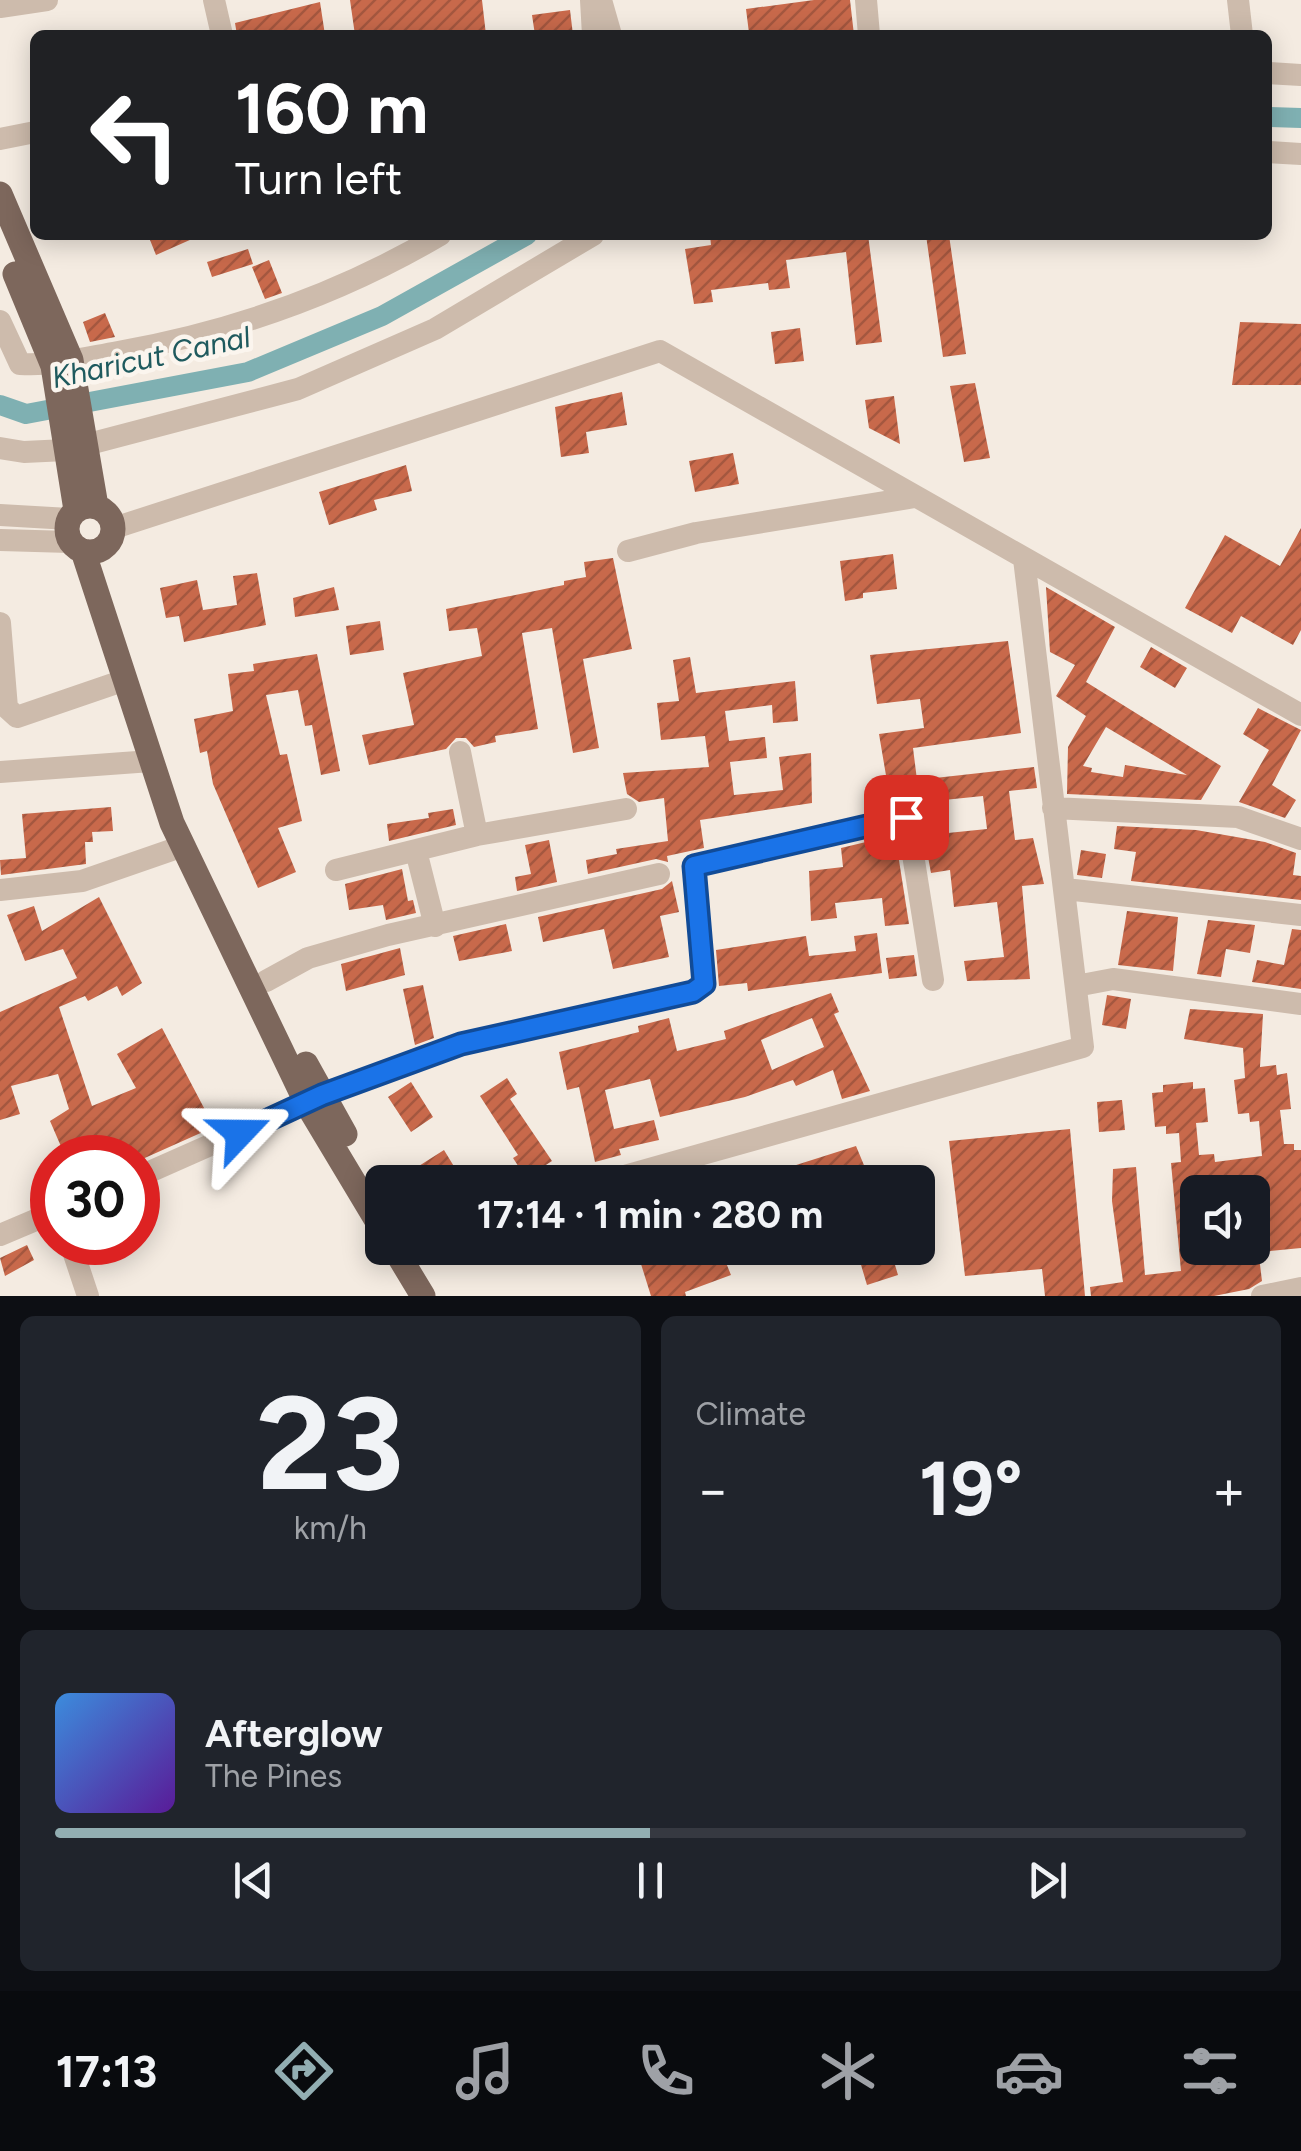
<!DOCTYPE html>
<html lang="en">
<head>
<meta charset="utf-8">
<style>
  body { margin:0; font-family:Figtree,sans-serif; background:#20242c; color:#f1f3f6; height:100vh; display:flex; flex-direction:column; font-size:38px; white-space:nowrap }
  * { box-sizing:border-box; margin:0 }
  p { font-size:32px; color:#9ea1a6 }
  .icon { flex:none; width:55px; height:55px; fill:none; stroke:currentColor; stroke-width:2; stroke-linecap:round; stroke-linejoin:round }
  .map { position:relative; height:1296px; overflow:hidden }
  .drawer { display:flex; flex-direction:column; gap:20px; padding:20px; background:#0d0f14; flex:1 }
  .drawer>* { flex:none }
  .top-card { position:absolute; left:30px; top:30px; width:1242px; height:210px; border-radius:15px; box-shadow:0 5px 25px #0003; background:#202124; color:#fff; overflow:hidden }
  .fabs { position:absolute; left:1180px; top:1175px; display:grid; gap:20px }
  .fabs a { display:grid; place-items:center; width:90px; height:90px; border-radius:15px; background:#171b24; box-shadow:0 5px 25px #0003; font-size:50px }
  .speed { position:absolute; left:30px; top:1135px; display:flex; gap:20px; font-size:50px; font-weight:700; text-align:center }
  .speed>* { display:grid; place-content:center; width:130px; height:130px; border-radius:50%; background:#171b24; box-shadow:0 5px 25px #0003; line-height:1 }
  .speed .limit { border:15px solid #d22; background:#fff; color:#111 }
  .pin { position:absolute; display:grid; place-items:center; width:85px; height:85px; color:#fff; margin:-42px; border-radius:20px; box-shadow:0 5px 15px #0006 }
  .me { position:absolute; width:110px; margin:-55px; rotate:67deg; stroke-linejoin:round; filter:drop-shadow(0 0 8px #0008) }
  .turn { display:flex; align-items:center; gap:35px; height:210px; padding:0 40px; font-size:45px }
  .turn .icon { width:130px; height:130px; stroke-width:2.5 }
  .turn b { display:block; font-size:70px; line-height:85px }
  .big { font-size:75px; font-weight:700; line-height:1.1 }
  .drawer .widget { flex:1; display:flex; flex-direction:column; justify-content:center; gap:15px; min-width:0; padding:0 35px; border-radius:15px; background:#20242c }
  .drawer .dial { align-items:center; gap:0 }
  .dial b { font-size:130px; line-height:1 }
  .song { display:flex; align-items:center; gap:30px }
  .cover { width:120px; height:120px; border-radius:15px; background:linear-gradient(135deg,hsl(210 70% 55%),hsl(270 70% 35%)) }
  .played { height:10px; border-radius:5px; background:linear-gradient(90deg,#92aeb2 50%,#363941 50%) }
  .keys { display:flex; justify-content:space-around; direction:ltr }
  .heat { display:flex; justify-content:space-between; align-items:center; font-size:55px; direction:ltr }
  .drawer .tiles { flex:1; display:grid; gap:20px; grid-template-columns:1fr 1fr }
  .widget:last-child { grid-column:span 2 }
  .trip { position:absolute; left:365px; top:1165px; width:570px; height:100px; border-radius:15px; background:#171b24; box-shadow:0 5px 25px #0003; font-weight:700; line-height:100px; text-align:center }
  .menu { display:flex; height:160px; justify-content:space-around; align-items:center; background:#090b0e; color:#9ea1a6 }
  .menu .icon { width:70px; height:70px }
  .menu .active { color:#92aeb2 }
  .menu b { font-size:45px; color:#f1f3f6 }
  .map>svg:first-child { display:block }
  .lines { fill:none; stroke-linecap:round; stroke-linejoin:round }
  .canal { stroke:#7fb0b2; stroke-width:20 }
  .building { fill:url(#building-hatch); fill-rule:evenodd }
  .minor { stroke:#cdbbac; stroke-width:22 }
  .major { stroke:#7d675c; stroke-width:25 }
  .route-casing { stroke:#114b97; stroke-width:25 }
  .route { stroke:#1a73e8; stroke-width:18 }
  .labels { text-anchor:middle; dominant-baseline:central; stroke-width:9; stroke-linejoin:round; paint-order:stroke }
  .water-label { font-size:30px; font-style:italic; fill:#1f5a5e; stroke:#fbf5ee }
</style>
</head>
<body>
<div class="map">
<svg width="1301" height="1296" viewBox="0 0 1301 1296">
  <defs>
    <pattern id="building-hatch" width="6" height="6" patternUnits="userSpaceOnUse" patternTransform="scale(2.5)"><rect width="6" height="6" fill="#c8694b"/><path d="M-1 1l2-2M0 6l6-6M5 7l2-2" fill="none" stroke="#a4573f"/></pattern>
  </defs>
  <rect width="100%" height="100%" fill="#f4ebe1"/>
  <g class="lines">
    <path class="canal" d="M1268,117l33,1
      M0,405l26,9 222,-42 134,-56 145,-81"/>
  </g>
  <path class="building" d="M350,0h132l4,35h-131z
    M814,0h36l4,35h-70v-5l-35,3 -3,-24z
    M320,2l5,33h-88l-2,-12z
    M570,10l3,25h-38l-3,-20z
    M148,235h53l-45,20z
    M710,235h33l1,5 39,-5h85l14,107 -26,3 -10,-93 -60,8 4,28 -21,2 -1,-7 -57,7 2,12 -19,2 -9,-55 26,-4z
    M926,235h23l17,119 -23,3z
    M248,249l5,15 -41,13 -5,-15z
    M269,260l13,33 -17,6 -13,-32z
    M105,313l10,24 -25,5 -7,-20z
    M1240,322l61,2v61h-69z
    M800,328l4,33 -29,3 -4,-32z
    M975,383l15,75 -26,4 -14,-76z
    M622,392l5,33 -41,7 3,21 -28,4 -6,-50z
    M894,396l6,48 -31,-16 -4,-28z
    M733,453l6,31 -44,8 -6,-31z
    M406,465l6,26 -38,9 3,10 -48,15 -10,-33z
    M1301,528v102l-8,15 -52,-29 -9,17 -47,-25 40,-73 55,31z
    M893,554l4,35 -34,4v5l-18,3 -5,-40z
    M613,558l19,91 -49,10 16,89 -26,5 -21,-125 -30,5 16,96 -43,7 1,6 -22,5 -8,-9h-10l-10,11 -77,16 -7,-30 52,-10 -11,-52 79,-17 -5,-28 -28,3 -3,-22 118,-24v-4l22,-4 -2,-15z
    M257,573l9,52 -82,17 -5,-26 -13,2 -6,-30 37,-8 6,30 34,-5 -4,-29z
    M334,587l5,23 -44,7 -2,-19z
    M1046,587l69,40 -29,55 135,84 -20,34 -134,-6 1,-47 18,-31 -30,-20 19,-31 -25,-13zM1106,727l81,48 -62,-10 -2,12 -32,-5 1,-4 -9,-2z
    M380,621l4,29 -34,5 -4,-29z
    M1008,641l13,92 -108,15 4,32 117,-13 3,21 -28,3 6,49 18,-2 11,46 -22,2 8,93 -63,2 -3,-20 40,-4 -7,-55 -43,5 -4,-37 -19,3 -12,-65 -8,-5 -20,2 -12,-71 45,-6 -4,-29 -43,5 -7,-49zM983,796l4,33 -49,5 -4,-33z
    M1151,647l36,21 -12,20 -35,-21z
    M317,654l23,117 -19,4 -9,-50 -7,1 -7,-36 -32,5 14,60 7,-1 15,67 -24,7 18,44 -38,16 -45,-104 -6,-33 -7,2 -6,-34 39,-8 -5,-37 26,-3 -1,-7z
    M690,657l6,36 99,-12 3,40 -25,2 -1,-18 -47,6 4,30 36,-4 2,21 -37,4 4,33 49,-5 -4,-33 32,-4 1,50 -112,17 4,28 -37,8 1,6 -12,-3 -68,15 -2,-14 31,-6 -1,-5 52,-8 -4,-43 -25,4 -12,-8 -4,-21 86,-6 -4,-31 -44,4 -4,-37 22,-2 -6,-41z
    M1258,708l43,22 -29,55 24,15 -11,18 -46,-16 30,-52 -26,-16z
    M111,807l2,24 -21,1 1,10h-8l1,22 -85,11 -1,-15 26,-2 -4,-44z
    M453,809l3,16 -67,16 -2,-17 42,-6 -1,-5z
    M1117,826l79,4 69,12 31,11 -3,22 8,1v24l-170,-19 5,-29 -22,-3z
    M895,835l14,89 -24,2 -3,-28 -47,5 2,15 -26,3 -2,-50 34,-4 -2,-19z
    M549,840l8,42 -40,9 -2,-14 16,-3 -6,-29z
    M1081,850l25,4 -4,24 -25,-3z
    M402,869l6,32 5,-1 3,13 -30,7 -3,-15 -34,5 -4,-26z
    M672,881l7,31 -19,4 9,41 -56,12 -9,-40 -61,13 -5,-25 124,-28z
    M99,897l43,86 -20,13 -5,-10 -29,15 -3,-5 -26,11 33,99 44,-18 -19,-34 45,-26 52,99 -76,34 -72,-3 -16,-37 19,-12 -11,-35 -47,12 9,28 -20,6v-108l77,-34 -14,-29 -38,12 -18,-46 27,-9 8,25z
    M1127,911l51,6 -5,54 -55,-6z
    M1208,920l47,5 -5,28 -24,-4 -5,28 -24,-3z
    M506,924l6,27 -53,10 -6,-25z
    M1292,929l9,1v59l-49,-7 5,-22 27,5z
    M877,933l5,40 -134,18 -1,-8 -28,3 -3,-36 90,-14 3,20 47,-5 -2,-15z
    M400,948l5,27 -59,16 -5,-27z
    M914,955l3,21 -28,3 -3,-21z
    M423,985l11,53 -19,7 -12,-56z
    M831,993l8,19 -5,2 36,77 -28,8 -9,-29 -37,16 -3,-6 -48,17 -85,20 -10,-38 -45,11 9,39 40,-9 5,20 -40,9 2,6 -26,7 -16,-75 -12,3 -8,-38 80,-20 -1,-6 31,-8 8,33 49,-12 -2,-8zM812,1018l12,29 -52,23 -11,-30z
    M1107,995l24,4 -5,30 -24,-4z
    M1190,1009l73,5 -3,53 16,-2 1,10 10,-2 4,36 -11,1 4,34h10v6h7v98l-40,4 -9,-60h-54v56h60l4,33 -13,8 -35,7h-123l-1,-9 33,-5 -11,-81 1,-32 23,-2 9,108 36,-4 -10,-108 10,-1 -2,-29 -13,1v-8l-11,1 -3,-34 11,-1v-7l30,-3v7l12,-1 3,34 -12,1 3,32 15,-1 1,8 47,-6 -3,-35 -9,1 -1,-9 -11,1 -4,-34 11,-2 -2,-30 -59,-9z
    M507,1078l10,16 -7,5 42,62 -26,17 -13,-20 5,-3 -38,-59z
    M411,1082l22,35 -22,15 -23,-35z
    M1122,1100l3,30 -26,2 -2,-30z
    M1070,1129l15,167h-40l-3,-27 -77,7 -16,-135z
    M856,1146l15,36h-72l-6,-16z
    M444,1150l14,23 -15,9h-25l-7,-11z
    M27,1245l7,15 -29,16 -5,-18z
    M636,1248h84l11,27 -46,17 1,4h-35z
    M856,1248h34l8,27 -31,10z"/>
  <g class="lines">
    <path class="minor" d="M214,0l8,35
      M591,0l2,35
      M601,0l10,35
      M866,0l3,35
      M1238,0l4,35
      M0,7l47,-7
      M1268,73l33,2
      M0,139l35,-7
      M1268,152l33,2
      M0,321l20,43c34,2 64,-6 98,-12 113,-20 222,-58 322,-117
      M0,448l24,4 42,-2 232,-61 137,-60 158,-94
      M0,515l69,4
      M114,528l546,-177 641,364
      M0,540l70,2
      M628,551l68,-18 219,-36
      M0,623l7,85 10,9 108,-37
      M460,752l17,83
      M0,772l151,-11
      M1053,808l185,9 63,22
      M416,851l19,75
      M336,870l141,-35 149,-26
      M1065,889l236,26
      M0,890l82,-9 101,-35
      M266,981l42,-23 80,-23 271,-61
      M1076,986l37,-7 188,25
      M138,1177l185,-82 138,-51 232,-52 11,-7 -10,-119 213,-49 26,163
      M603,1182l480,-135 -59,-488
      M0,1235l52,-22
      M70,1242l18,54
      M1262,1296l39,-8"/>
    <path class="major" d="M0,194l71,166 25,146
      M15,274l38,92 23,144
      M67 529a23 23 0 1 1 46 0a23 23 0 1 1-46 0Z
      M83,551l89,272 135,281 75,125
      M306,1064l39,70
      M394,1248l29,48"/>
  </g>
  <g class="lines">
    <defs>
      <path id="route" d="M240,1133l82,-38 139,-51 232,-52 11,-8 -10,-118 212,-49"/>
    </defs>
    <use href="#route" class="route-casing"/>
    <use href="#route" class="route"/>
  </g>
  <g class="labels">
    <g class="water-label">
      <text transform="translate(151 357) rotate(-12)">Kharicut Canal</text>
    </g>
  </g>
</svg>
<div class="fabs">
<a><svg class="icon" aria-label="sound" viewBox="0 0 24 24"><path d="M4 9h4l5-4v14l-5-4H4zM17 9q2 3 0 6"/></svg></a>
</div>
<div class="speed"><div class="limit">30</div></div>
<div class="pin" style="left:906px;top:817px;background:#d93025"><svg class="icon" aria-label="arrive" viewBox="0 0 24 24"><path d="M6 21V4h12l-3 4 3 4H6"/></svg></div>
<svg class="me" style="left:240px;top:1133px" viewBox="-20 -20 40 40"><path d="M0-17L14 15 0 8-14 15z" fill="#1a73e8" stroke="#fff" stroke-width="4"/></svg>
<div class="trip">17:14 · 1 min · 280 m</div>
<div class="top-card">
<div class="turn"><svg class="icon" aria-label="left" viewBox="0 0 24 24"><path d="M17 20v-9H6M10 6l-5 5 5 5"/></svg><div><b>160 m</b>Turn left</div></div>
</div>
</div>
<section class="drawer">
<div class="tiles">
<div class="widget dial"><b>23</b><p>km/h</p></div>
<div class="widget"><p>Climate</p>
<div class="heat"><a>−</a><b class="big">19°</b><a>+</a></div>
</div>
<div class="widget">
<div class="song"><i class="cover"></i><div><b>Afterglow</b><p>The Pines</p></div></div>
<div class="played"></div>
<div class="keys"><svg class="icon" aria-label="previous" viewBox="0 0 24 24"><path d="M18 5L8 12l10 7zM5 5v14"/></svg><svg class="icon" aria-label="pause" viewBox="0 0 24 24"><path d="M8 5v14M16 5v14"/></svg><svg class="icon" aria-label="next" viewBox="0 0 24 24"><path d="M6 5l10 7-10 7zM19 5v14"/></svg></div>
</div>
</div>
</section>
<nav class="menu">
<b>17:13</b>
<svg class="icon active" aria-label="directions" viewBox="0 0 24 24"><path d="M12 3l9 9-9 9-9-9zM9 14v-3h6M13 9l2 2-2 2"/></svg>
<svg class="icon" aria-label="music" viewBox="0 0 24 24"><path d="M9 18V5l10-2v13"/><circle cx="6" cy="18" r="3"/><circle cx="16" cy="16" r="3"/></svg>
<svg class="icon" aria-label="phone" viewBox="0 0 24 24"><path d="M5 4h4l2 5-3 2q2 4 5 5l2-3 5 2v4C11 20 4 13 5 4z"/></svg>
<svg class="icon" aria-label="climate" viewBox="0 0 24 24"><path d="M12 3v18M4 7l16 10M4 17L20 7"/></svg>
<svg class="icon" aria-label="car" viewBox="0 0 24 24"><path d="M5 17H2v-5l4-1 3-4h7l3 4 3 1v5h-3M9 17h6M6 11h13"/><circle cx="7" cy="17" r="2"/><circle cx="17" cy="17" r="2"/></svg>
<svg class="icon" aria-label="filters" viewBox="0 0 24 24"><path d="M4 7h16M4 17h16"/><circle cx="9" cy="7" r="2"/><circle cx="15" cy="17" r="2"/></svg>
</nav>
</body>
</html>
